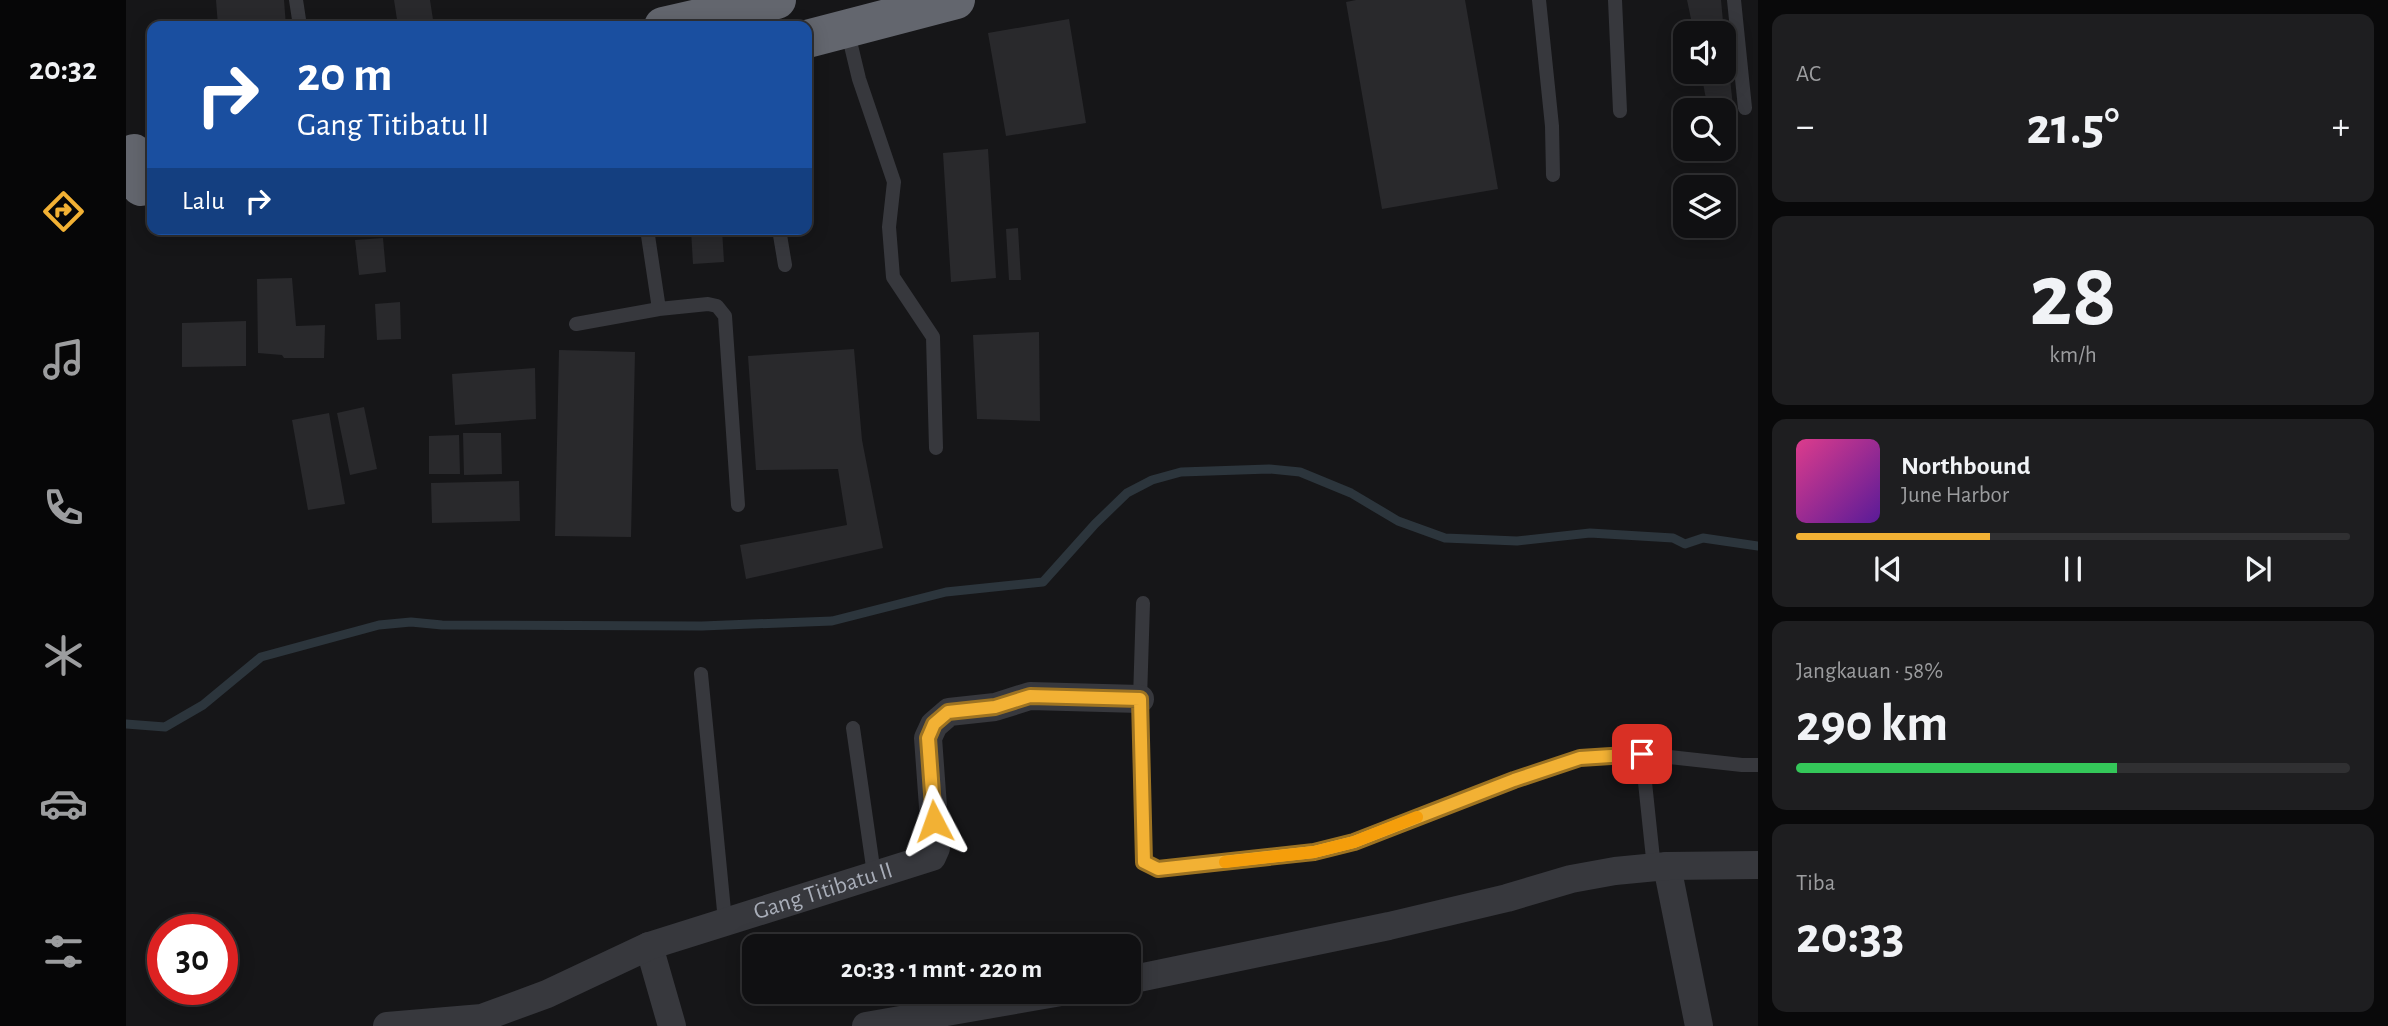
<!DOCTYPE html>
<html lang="id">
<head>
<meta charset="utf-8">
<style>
  body { margin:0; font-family:"Alegreya Sans",sans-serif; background:#1e1e20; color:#f1f3f6; height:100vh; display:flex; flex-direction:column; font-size:26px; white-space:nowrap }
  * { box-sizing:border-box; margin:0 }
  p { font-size:23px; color:#9c9d9f }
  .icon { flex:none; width:38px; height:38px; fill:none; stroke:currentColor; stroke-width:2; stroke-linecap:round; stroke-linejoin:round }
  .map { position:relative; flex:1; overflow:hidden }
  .drawer { display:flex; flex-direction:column; gap:14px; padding:14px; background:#09090a; width:630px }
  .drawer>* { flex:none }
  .guide { position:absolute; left:21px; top:21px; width:665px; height:214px; border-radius:14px; box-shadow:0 4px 18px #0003,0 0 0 2px #303032; background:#1a4fa0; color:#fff; overflow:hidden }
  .tools { position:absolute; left:1547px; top:21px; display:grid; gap:14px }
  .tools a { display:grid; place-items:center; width:63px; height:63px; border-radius:14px; background:#101012; box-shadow:0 4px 18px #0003,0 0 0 2px #303032; font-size:35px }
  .speed { position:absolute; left:21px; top:914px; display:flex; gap:14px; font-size:35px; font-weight:700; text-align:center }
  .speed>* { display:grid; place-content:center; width:91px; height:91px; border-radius:50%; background:#101012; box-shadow:0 4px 18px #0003,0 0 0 2px #303032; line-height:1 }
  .speed .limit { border:10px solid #d22; background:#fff; color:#111 }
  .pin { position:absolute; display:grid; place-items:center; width:60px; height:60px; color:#fff; margin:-30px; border-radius:14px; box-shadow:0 4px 10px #0006 }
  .me { position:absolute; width:77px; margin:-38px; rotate:356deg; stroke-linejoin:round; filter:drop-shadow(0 0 5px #0008) }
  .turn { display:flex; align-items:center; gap:24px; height:147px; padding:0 35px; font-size:32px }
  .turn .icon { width:91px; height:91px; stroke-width:2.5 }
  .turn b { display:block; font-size:49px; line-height:60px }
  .then { display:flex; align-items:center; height:66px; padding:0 35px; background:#0003; gap:14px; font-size:26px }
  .big { font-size:52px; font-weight:700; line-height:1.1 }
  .drawer .widget { flex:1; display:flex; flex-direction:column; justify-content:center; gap:10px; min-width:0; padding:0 24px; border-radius:14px; background:#1e1e20 }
  .drawer .dial { align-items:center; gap:0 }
  .dial b { font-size:91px; line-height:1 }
  .song { display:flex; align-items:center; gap:21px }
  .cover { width:84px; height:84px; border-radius:10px; background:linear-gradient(135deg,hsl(330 70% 55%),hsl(270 70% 35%)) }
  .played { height:7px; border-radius:4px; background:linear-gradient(90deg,#f2b134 35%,#303032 35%) }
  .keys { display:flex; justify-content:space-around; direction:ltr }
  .heat { display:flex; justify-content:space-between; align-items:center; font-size:38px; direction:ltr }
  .charge { height:10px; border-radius:5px; background:linear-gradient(90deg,#34c759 58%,#303032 0) }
  .trip { position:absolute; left:616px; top:934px; width:399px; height:70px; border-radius:14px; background:#101012; box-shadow:0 4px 18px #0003,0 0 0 2px #303032; font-weight:700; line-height:70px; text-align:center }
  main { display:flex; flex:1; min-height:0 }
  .tab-bar { display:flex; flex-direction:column; width:126px; justify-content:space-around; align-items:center; background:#060607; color:#9c9d9f }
  .tab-bar .icon { width:49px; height:49px }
  .tab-bar .active { color:#f2b134 }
  .tab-bar b { font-size:32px; color:#f1f3f6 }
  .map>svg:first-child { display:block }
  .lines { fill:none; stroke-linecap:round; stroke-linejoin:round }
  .stream { stroke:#2c353c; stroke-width:9 }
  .building { fill:#29292c }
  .lane { stroke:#37383d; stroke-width:14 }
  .street { stroke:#37383d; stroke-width:28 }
  .highway { stroke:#63666e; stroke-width:38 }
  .route-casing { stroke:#9d7322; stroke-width:18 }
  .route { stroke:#f2b134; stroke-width:12 }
  .slow { stroke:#f59e0b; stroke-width:12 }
  .labels { text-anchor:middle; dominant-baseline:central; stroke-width:7; stroke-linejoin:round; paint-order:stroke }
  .street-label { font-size:24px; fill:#a8adb8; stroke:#111113 }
</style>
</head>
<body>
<main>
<nav class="tab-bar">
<b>20:32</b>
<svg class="icon active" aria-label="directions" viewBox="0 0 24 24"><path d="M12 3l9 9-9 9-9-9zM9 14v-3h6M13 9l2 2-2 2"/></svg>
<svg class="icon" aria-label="music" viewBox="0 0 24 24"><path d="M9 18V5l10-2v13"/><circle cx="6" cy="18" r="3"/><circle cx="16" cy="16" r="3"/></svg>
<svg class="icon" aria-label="phone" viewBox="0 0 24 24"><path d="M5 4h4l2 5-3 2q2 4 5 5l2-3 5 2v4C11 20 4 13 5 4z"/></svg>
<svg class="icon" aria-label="climate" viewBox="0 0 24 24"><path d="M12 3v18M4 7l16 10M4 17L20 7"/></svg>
<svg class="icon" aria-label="car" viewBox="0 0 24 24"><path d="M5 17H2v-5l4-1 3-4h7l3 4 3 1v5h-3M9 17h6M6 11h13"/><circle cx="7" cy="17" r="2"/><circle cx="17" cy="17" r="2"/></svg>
<svg class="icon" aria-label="filters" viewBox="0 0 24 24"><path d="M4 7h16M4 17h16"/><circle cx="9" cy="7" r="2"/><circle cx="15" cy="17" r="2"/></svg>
</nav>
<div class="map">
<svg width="1632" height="1026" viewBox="0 0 1632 1026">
  <rect width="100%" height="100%" fill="#161618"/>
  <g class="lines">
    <path class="stream" d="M0,724l39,3 38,-22 58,-48 118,-32 32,-3 31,3 260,1 130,-5 114,-29 97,-10 52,-58 32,-31 25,-13 29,-8 88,-3 31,3 51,21 47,28 47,17 72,3 73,-8 83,5 12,6 18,-6 55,8"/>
  </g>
  <path class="building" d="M90,0h68l2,26h-68z
    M268,0h36l4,26h-36z
    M1230,0h109l33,189 -116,20 -36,-207z
    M1561,0h34l3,33h-30z
    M943,19l17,104 -80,13 -18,-103z
    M1600,42l12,110 -21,3 -2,-6h9v-39h-16l-7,-38h23v-29z
    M862,149l8,129 -45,4 -8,-129z
    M892,228l3,52h-12l-3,-51z
    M596,229l2,33 -31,2 -2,-34z
    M257,238l3,34 -27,3 -4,-35z
    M166,278l4,48 29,-1 -1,33h-40l-2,-3 -24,-2 -1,-74z
    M274,302l1,37 -24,1 -2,-36z
    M120,321v45l-64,1v-44z
    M913,332l1,89 -63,-2 -4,-84z
    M728,349l8,91 21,108 -137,31 -6,-34 107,-20 -9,-56 -82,1 -8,-114z
    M433,350l76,2 -4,185 -76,-1z
    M409,368l1,51 -81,6 -3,-51z
    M238,407l13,62 -27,6 -13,-62z
    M203,413l16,91 -37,6 -16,-90z
    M337,433h38l1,41 -38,1z
    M333,435l1,39h-31v-38z
    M393,481l1,40 -88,2 -1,-40z"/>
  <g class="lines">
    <path class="lane" d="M170,0l4,26
      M1413,0l13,126 1,49
      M1489,0l5,111
      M1608,0l11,108
      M721,29l12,50 35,103 -5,45 4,50 40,60 3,111
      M521,229l12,80
      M653,229l6,36
      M450,324l83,-15 49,-5 9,2 8,10 13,189
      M1017,603l-3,96 4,163 14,7 156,-17 40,-10 160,-62 66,-22 62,-4 100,11h16
      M575,674l24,247
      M727,728l21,146
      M1516,754l12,114"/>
    <g class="street">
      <path d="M1541,866l32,160"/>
      <path d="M523,946l23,80"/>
      <path d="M1003,980l260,-54 118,-28 64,-19 44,-8 52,-5 91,-1"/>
      <path id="s1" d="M261,1026l95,-8 65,-24 102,-48 283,-89 4,-9 -8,-110 6,-13 15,-13 46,-5 35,-11 110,3"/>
      <path d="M740,1026l195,-34"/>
    </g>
    <path class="highway" d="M537,26l114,-26
      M681,39l149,-39
      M8,153l7,34"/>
  </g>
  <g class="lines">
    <defs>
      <path id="route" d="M808,821l-6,-83 6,-14 14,-12 47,-5 35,-11 110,3 4,163 14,7 156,-17 40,-10 160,-62 66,-22 62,-4"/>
    </defs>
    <use href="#route" class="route-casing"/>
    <use href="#route" class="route"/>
    <path class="slow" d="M1099,862l89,-10 40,-10 63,-25"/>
  </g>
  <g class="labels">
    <g class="street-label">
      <text stroke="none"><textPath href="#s1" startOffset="460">Gang Titibatu II</textPath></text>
    </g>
  </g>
</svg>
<div class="tools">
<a><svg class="icon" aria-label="sound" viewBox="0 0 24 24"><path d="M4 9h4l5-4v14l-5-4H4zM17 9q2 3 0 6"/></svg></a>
<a><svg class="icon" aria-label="search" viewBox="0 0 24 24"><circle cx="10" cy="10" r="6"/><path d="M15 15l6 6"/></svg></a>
<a><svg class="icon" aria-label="layers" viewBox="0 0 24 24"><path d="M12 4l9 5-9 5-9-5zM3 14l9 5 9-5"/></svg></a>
</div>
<div class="speed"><div class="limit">30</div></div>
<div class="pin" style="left:1516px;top:754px;background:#d93025"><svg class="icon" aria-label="arrive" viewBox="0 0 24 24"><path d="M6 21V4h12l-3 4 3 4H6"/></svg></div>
<svg class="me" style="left:808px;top:821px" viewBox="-20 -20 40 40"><path d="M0-17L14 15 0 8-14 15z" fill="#f2b134" stroke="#fff" stroke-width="4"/></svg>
<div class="trip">20:33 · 1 mnt · 220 m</div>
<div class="guide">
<div class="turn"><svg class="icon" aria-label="right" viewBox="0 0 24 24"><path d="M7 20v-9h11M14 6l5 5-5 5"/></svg><div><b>20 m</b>Gang Titibatu II</div></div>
<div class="then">Lalu<svg class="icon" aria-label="right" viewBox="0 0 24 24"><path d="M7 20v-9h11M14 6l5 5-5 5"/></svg></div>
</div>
</div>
<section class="drawer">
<div class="widget"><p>AC</p>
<div class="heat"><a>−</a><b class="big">21.5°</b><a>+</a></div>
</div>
<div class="widget dial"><b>28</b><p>km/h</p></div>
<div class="widget">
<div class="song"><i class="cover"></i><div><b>Northbound</b><p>June Harbor</p></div></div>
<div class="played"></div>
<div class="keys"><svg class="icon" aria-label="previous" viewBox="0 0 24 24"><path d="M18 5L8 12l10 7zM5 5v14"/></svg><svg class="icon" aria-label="pause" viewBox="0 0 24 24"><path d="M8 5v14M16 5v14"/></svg><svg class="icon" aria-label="next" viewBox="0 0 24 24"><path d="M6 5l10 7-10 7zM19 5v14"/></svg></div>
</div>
<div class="widget"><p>Jangkauan · 58%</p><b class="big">290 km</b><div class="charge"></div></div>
<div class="widget"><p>Tiba</p><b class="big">20:33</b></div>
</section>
</main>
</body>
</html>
